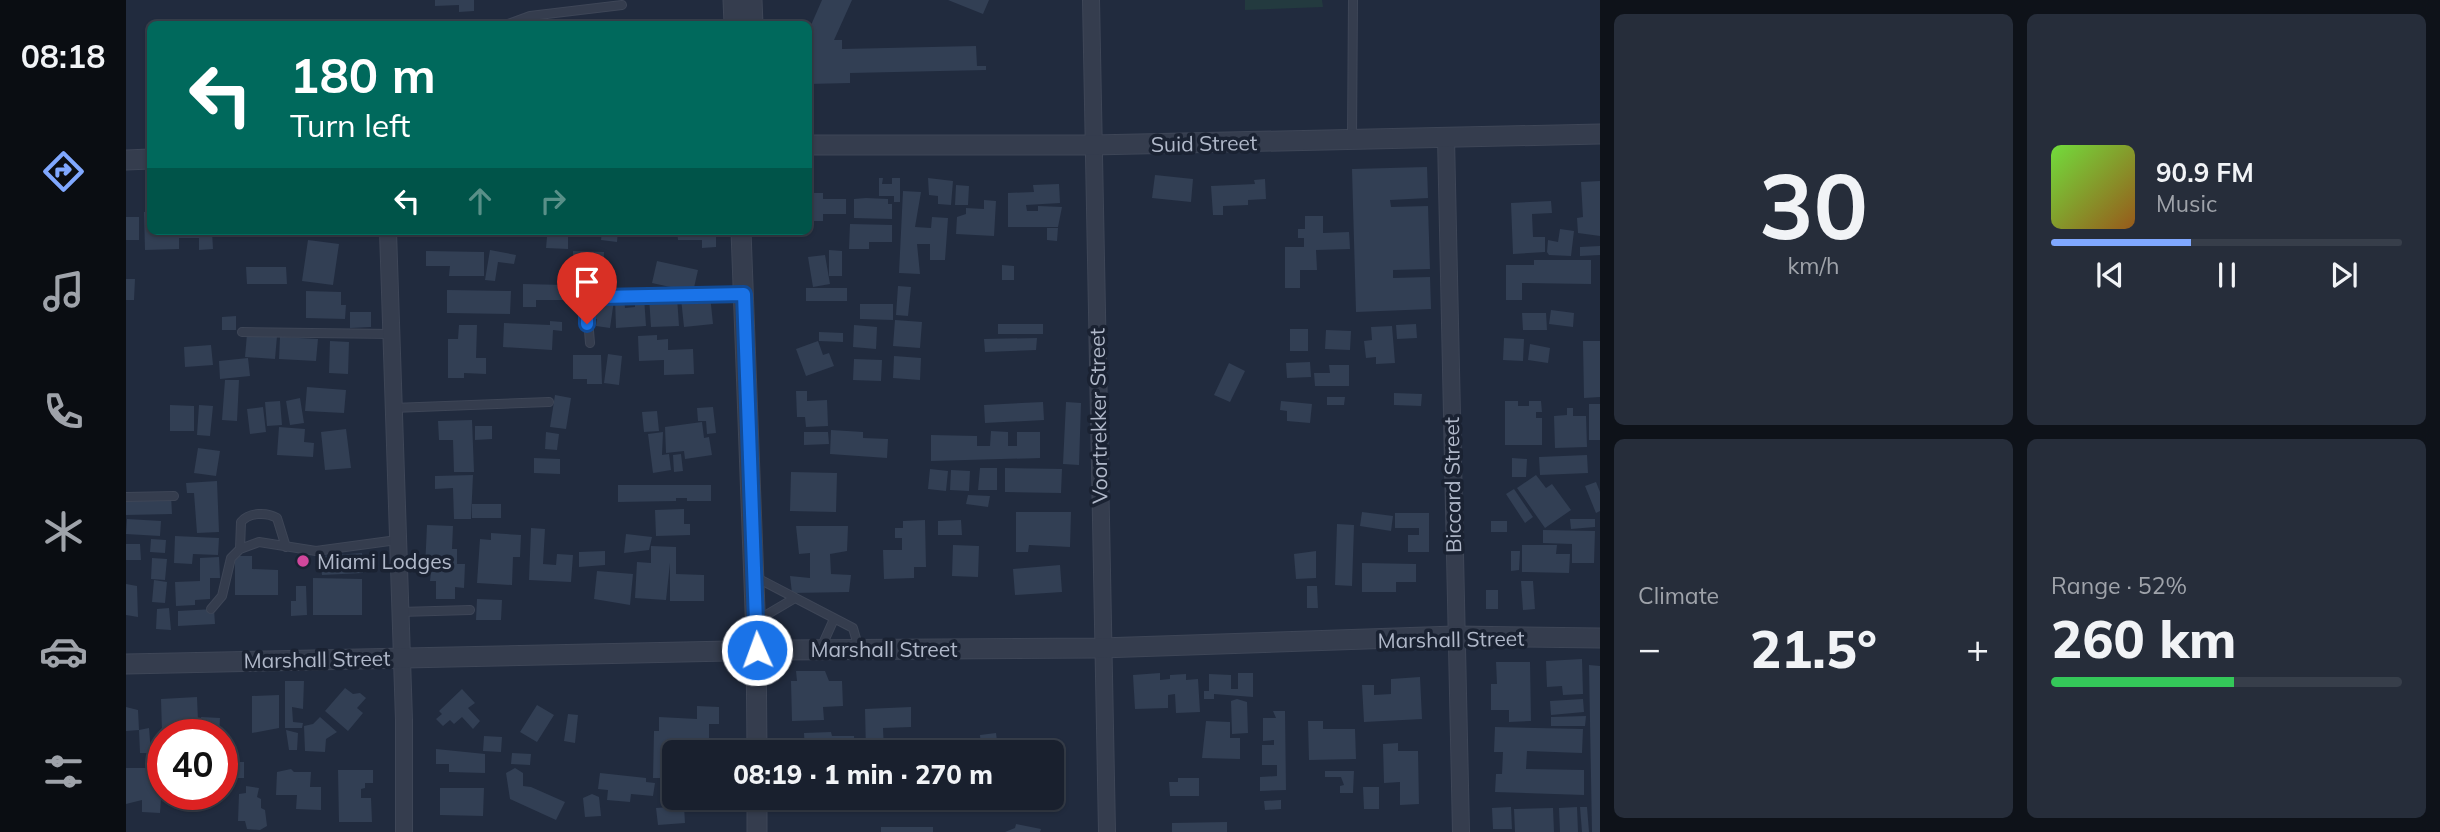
<!DOCTYPE html>
<html lang="en">
<head>
<meta charset="utf-8">
<style>
  body { margin:0; font-family:Mulish,sans-serif; background:#262d3a; color:#f1f3f6; height:100vh; display:flex; flex-direction:column; font-size:26px; white-space:nowrap }
  * { box-sizing:border-box; margin:0 }
  p { font-size:23px; color:#9fa3aa }
  .icon { flex:none; width:38px; height:38px; fill:none; stroke:currentColor; stroke-width:2; stroke-linecap:round; stroke-linejoin:round }
  .map { position:relative; flex:1; overflow:hidden }
  .details { display:flex; flex-direction:column; gap:14px; padding:14px; background:#0e1219; width:840px }
  .details>* { flex:none }
  .hud { position:absolute; left:21px; top:21px; width:665px; height:214px; border-radius:10px; box-shadow:0 2px 5px #0004,0 0 0 2px #373e4a; background:#00695c; color:#fff; overflow:hidden }
  .speed { position:absolute; left:21px; top:719px; display:flex; gap:14px; font-size:35px; font-weight:700; text-align:center }
  .speed>* { display:grid; place-content:center; width:91px; height:91px; border-radius:50%; background:#19202e; box-shadow:0 2px 5px #0004,0 0 0 2px #373e4a; line-height:1 }
  .speed .limit { border:10px solid #d22; background:#fff; color:#111 }
  .pin { position:absolute; display:grid; place-items:center; width:60px; height:60px; color:#fff; margin:-72px -30px; border-radius:50% 50% 50% 0; rotate:-45deg; box-shadow:0 0 7px #0007 }
  .pin .icon { rotate:45deg }
  .me { position:absolute; width:77px; margin:-38px; rotate:358deg; stroke-linejoin:round; filter:drop-shadow(0 0 5px #0008) }
  .turn { display:flex; align-items:center; gap:24px; height:147px; padding:0 28px; font-size:32px }
  .turn .icon { width:91px; height:91px; stroke-width:2.5 }
  .turn b { display:block; font-size:49px; line-height:60px }
  .lanes { display:flex; align-items:center; height:66px; padding:0 28px; background:#0003; justify-content:center; gap:35px; direction:ltr }
  .lanes .off { opacity:.35 }
  .big { font-size:52px; font-weight:800; line-height:1.1 }
  .details .tile { flex:1; display:flex; flex-direction:column; justify-content:center; gap:10px; min-width:0; padding:0 24px; border-radius:10px; background:#262d3a }
  .details .dial { align-items:center; gap:0 }
  .dial b { font-size:91px; line-height:1 }
  .song { display:flex; align-items:center; gap:21px }
  .cover { width:84px; height:84px; border-radius:10px; background:linear-gradient(135deg,hsl(100 70% 55%),hsl(30 70% 35%)) }
  .played { height:7px; border-radius:4px; background:linear-gradient(90deg,#80a8ff 40%,#373e4a 40%) }
  .keys { display:flex; justify-content:space-around; direction:ltr }
  .heat { display:flex; justify-content:space-between; align-items:center; font-size:38px; direction:ltr }
  .charge { height:10px; border-radius:5px; background:linear-gradient(90deg,#34c759 52%,#373e4a 0) }
  .details .tiles { flex:1; display:grid; gap:14px; grid-template-columns:repeat(2,1fr) }
  .trip { position:absolute; left:536px; top:740px; width:402px; height:70px; border-radius:10px; background:#19202e; box-shadow:0 2px 5px #0004,0 0 0 2px #373e4a; font-weight:800; line-height:70px; text-align:center }
  main { display:flex; flex:1; min-height:0 }
  .menu { display:flex; flex-direction:column; width:126px; justify-content:space-around; align-items:center; background:#0a0d12; color:#9fa3aa }
  .menu .icon { width:49px; height:49px }
  .menu .selected { color:#80a8ff }
  .menu b { font-size:32px; color:#f1f3f6 }
  .map>svg:first-child { display:block }
  .green { fill:#233a3f }
  .building { fill:#323f54 }
  .lines { fill:none; stroke-linecap:round; stroke-linejoin:round }
  .service-casing { stroke:#3e4657; stroke-width:10 }
  .minor-casing { stroke:#3e4657; stroke-width:18 }
  .tertiary-casing { stroke:#3e4657; stroke-width:21 }
  .service { stroke:#353d4e; stroke-width:8 }
  .minor { stroke:#353d4e; stroke-width:16 }
  .tertiary { stroke:#353d4e; stroke-width:19 }
  .route-casing { stroke:#114b97; stroke-width:18 }
  .route { stroke:#1a73e8; stroke-width:12 }
  .hotel-dot { fill:#d1479c; stroke:#1a2232; stroke-width:2.5 }
  .labels { text-anchor:middle; dominant-baseline:central; stroke-width:7; stroke-linejoin:round; paint-order:stroke }
  .street-label { font-size:21px; fill:#b0b8c9; stroke:#1a2232 }
  .poi-label { font-size:21px; fill:#b0b8c9; stroke:#1a2232; text-anchor:start }
</style>
</head>
<body>
<main>
<nav class="menu">
<b>08:18</b>
<svg class="icon selected" aria-label="directions" viewBox="0 0 24 24"><path d="M12 3l9 9-9 9-9-9zM9 14v-3h6M13 9l2 2-2 2"/></svg>
<svg class="icon" aria-label="music" viewBox="0 0 24 24"><path d="M9 18V5l10-2v13"/><circle cx="6" cy="18" r="3"/><circle cx="16" cy="16" r="3"/></svg>
<svg class="icon" aria-label="phone" viewBox="0 0 24 24"><path d="M5 4h4l2 5-3 2q2 4 5 5l2-3 5 2v4C11 20 4 13 5 4z"/></svg>
<svg class="icon" aria-label="climate" viewBox="0 0 24 24"><path d="M12 3v18M4 7l16 10M4 17L20 7"/></svg>
<svg class="icon" aria-label="car" viewBox="0 0 24 24"><path d="M5 17H2v-5l4-1 3-4h7l3 4 3 1v5h-3M9 17h6M6 11h13"/><circle cx="7" cy="17" r="2"/><circle cx="17" cy="17" r="2"/></svg>
<svg class="icon" aria-label="filters" viewBox="0 0 24 24"><path d="M4 7h16M4 17h16"/><circle cx="9" cy="7" r="2"/><circle cx="15" cy="17" r="2"/></svg>
</nav>
<div class="map">
<svg width="1474" height="832" viewBox="0 0 1474 832">
  <rect width="100%" height="100%" fill="#212b3e"/>
  <path class="green" d="M1119,0h77l1,7 -78,3z"/>
  <path class="building" d="M309,0h39v11l-15,1v-7l-24,1z
    M696,0h30l-18,40h8v9l134,-3 1,20h9v4l-136,3v10l-42,1v-52z
    M822,0h41l-6,14z
    M1301,167l1,31 -38,2 1,7 37,-1 2,63 -37,1v8l37,-1 1,32 -75,3 -4,-143z
    M1029,175l38,4 -2,23 -39,-4z
    M753,178h4l-1,6h10v-6h8v24h-6v-6h-15z
    M802,178l25,3 -2,24 -13,-1v-8l-9,-1z
    M1139,179l1,20 -18,1v5l-25,1v9h-10l-2,-29 44,-2 -1,-4z
    M1474,181v55l-22,-3 -1,-15 6,-1 -2,-35z
    M933,184l1,19 -34,2 1,6h11v-5l24,1 -4,20h-50v-34l26,-1 -1,-7z
    M830,185l13,1 -1,19h-13z
    M777,191l18,1 -6,35 16,1 1,-11 16,1 -3,42h-15v-16h-13l3,30 -21,-1z
    M682,193h15v6h23v15h-23v7h-15z
    M740,198l22,1v5h4v15l-38,-1v-19z
    M858,200l12,1 -2,35 -38,-2 1,-17 9,-3v-6l18,1z
    M1425,201l1,12 -20,1 1,23h12v15l-32,2 -2,-51z
    M18,212h6v19h62l1,18 -14,1v-12h-20v11l-34,1z
    M1179,216h18v17l26,-1 1,17 -34,1 1,20h-17v18h-15v-41h19v-9h-6v-9h7z
    M0,217h13v23h-13z
    M724,224l42,1v17h-23v7h-20z
    M921,228h11l-1,13 -10,-1z
    M1434,229l14,2 -3,25 -22,-1 -2,-3 1,-12 10,2z
    M476,231h16l-1,11 -16,-2z
    M551,231l39,1v15l-14,1v-8h-24z
    M421,237h21v12l-22,-1z
    M182,240l31,4 -6,41 -31,-4z
    M1474,246v9l-20,1v-9z
    M364,250l26,5 -2,9 -16,-2 -3,19 -10,-1z
    M703,250l13,1v25h-13z
    M300,251l58,1v24h-35l1,-10h-24z
    M447,251l31,1 -1,31h-8v-11h-11v10h-12z
    M699,255l5,29 -17,3 -5,-30z
    M1408,260h57v24l-69,-1v17h-16v-35h28z
    M531,261l41,9 -5,22 -41,-9z
    M876,265l12,1v14h-12z
    M120,267h40l1,17h-40z
    M0,279h9l-1,21h-8z
    M397,284l42,1v15h-29v7h-13z
    M772,286l13,1 -3,29 -12,-1z
    M680,288h41v13h-41z
    M321,290l64,1 -1,23 -63,-1z
    M180,291l35,1v13h5l-1,14 -39,-1z
    M584,295l3,29 -29,3 -3,-29z
    M518,297l2,29 -30,2 -1,-30h9l1,10 10,-1v-9z
    M523,297h28l2,29 -28,1z
    M472,298l16,2 -4,28 -14,-2 1,-7 -9,-1 2,-11 7,1z
    M734,304h33v16l-33,-1z
    M1425,310l23,3 -1,14 -24,-3z
    M224,312h21v15l-21,1z
    M1396,313h24l1,17h-24z
    M110,316v14h-14v-13z
    M769,320l27,2 -2,26 -27,-2z
    M424,321l12,1v9l-9,-1 -1,20 -49,-3 1,-24 46,2z
    M872,324h45v10h-45z
    M1290,324l1,14 -20,1 -1,-14z
    M333,325h18l-1,33h10v16l-22,-1v5h-16v-39h10z
    M728,325l23,2 -1,22 -23,-2z
    M1266,326l3,37 -19,1v-7l-10,1 -2,-17 8,-1 -1,-13z
    M1164,329h18v22h-18z
    M1200,330l25,1 -1,19 -25,-1z
    M693,332l24,1v9l-24,-1z
    M121,334l30,2 -2,23 -30,-2z
    M531,335v5l11,-1v11l25,-1 1,25 -30,1v-15l-25,1 -1,-25z
    M154,337l38,2 -2,22 -37,-2z
    M911,338l-1,12 -51,2 -1,-13z
    M1378,338l20,1 -1,22 -20,-1z
    M204,341l19,1 -1,32 -19,-1z
    M692,341l5,14 6,-2 5,13 -28,10 -10,-27z
    M1457,341h17v56l-16,1z
    M1404,344l20,4 -2,15 -20,-3z
    M85,345l2,20 -28,2 -1,-20z
    M482,354l14,2 -3,29 -15,-2z
    M447,355h28l1,29h-15v-5h-14z
    M768,356l27,2 -1,22 -27,-2z
    M122,358l2,18 -30,3 -1,-18z
    M728,359l28,1 -1,21 -28,-1z
    M1184,362l1,15 -24,1 -1,-15z
    M1103,363l16,8 -15,31 -16,-7z
    M1203,365h20v21h-34l-1,-13h16z
    M99,380h14l-2,41 -15,-1z
    M181,387l39,3 -2,23 -39,-2z
    M670,391h11v10l20,-1 1,26 -22,1 -1,-10h-8z
    M1268,393l28,1 -1,12 -27,-1z
    M429,395l16,3 -5,31 -16,-2z
    M1201,397h18l-1,8h-17z
    M174,398l4,25 -14,2 -4,-24z
    M154,401l2,24 -15,1 -2,-24z
    M1155,401l31,3 -2,19 -23,-2v-10l-7,-1z
    M1379,401h13v5h11v-5h12l1,11h-6v6h6v27h-37z
    M917,402l1,18 -59,3 -1,-18z
    M940,402l15,1 -2,62 -16,-1z
    M1463,404h11v36h-11z
    M44,405l24,1v25h-24z
    M73,405l14,1 -3,30 -13,-1z
    M137,407l3,25 -16,2 -3,-25z
    M587,407l3,26 -9,1 -1,-13h-8l-1,-13z
    M1441,408h6v8h13l1,31 -32,1 -1,-32 13,-1z
    M531,411l2,20 -15,1 -2,-20z
    M346,420l2,52h-20l-1,-32h-14l-1,-19z
    M576,422l2,16 5,-1 3,18 -27,4 -1,-8 -18,2 -1,-26z
    M349,426h17v13l-17,1z
    M153,427l26,2 -1,13 10,1 -1,14 -36,-2z
    M220,429l5,39 -26,2 -4,-38z
    M705,430l32,2v6l25,1 -1,19 -57,-4z
    M865,431l17,1v14h9v-14h23v26l-109,3v-26l46,1v10h13z
    M420,432l13,2 -2,16 -12,-1z
    M537,432l-1,23 7,-1 2,16 -18,3 -5,-39z
    M678,432h24l1,12 -25,1z
    M72,448l22,3 -4,25 -22,-3z
    M555,454l2,17 -9,1 -1,-17z
    M1461,455l1,18 -48,2 -1,-18z
    M408,458l26,1v15l-26,-1z
    M1386,458l15,1 -1,18h-14z
    M854,468h17v22h-19z
    M879,468l57,1 -1,24 -56,-1z
    M804,469l18,2 -2,20 -18,-2z
    M825,470l19,1 -1,20 -19,-1z
    M665,472l46,1 -1,39 -46,-1z
    M347,475l-2,44h-17l-1,-31 -18,1v-13z
    M1410,475l10,13 6,-4 19,26 -26,18 -28,-40z
    M91,481l2,51 -22,1 -3,-40h-7l-1,-10z
    M1470,482l4,10v19l-4,2 -11,-27z
    M492,485h93v16h-24v-3h-11v3l-58,1z
    M1388,489l19,28 -8,6 -19,-29z
    M0,495h45l1,19 -46,1z
    M842,495l22,1 -2,11 -22,-3z
    M346,504h29v14h-29z
    M558,509v15h6v11l-34,1 -1,-26z
    M890,512h55l-1,35 -41,-2 -1,7h-12z
    M1236,512l31,4 -2,15 -31,-5z
    M1269,513h34v39h-21v-17h11v-7h-24z
    M1,519l34,2 -1,15 -34,-2z
    M1444,519h25v8l-24,2z
    M799,520l1,47h-12v11l-30,1 -1,-29h19v-12h-7v-10h8v-7z
    M835,520l1,15h-24v-14z
    M1365,521h16v11h-16z
    M1211,524l17,1 -2,61 -17,-1z
    M301,525l26,1 -1,23h5v15h8l-1,24 -9,-1v12h-19v-18h-6l1,-9h10l1,-9h-7v6h-10z
    M670,526h52l-1,25 -17,3 1,20 20,1 -2,17 -57,1 -2,-17 20,2v-25l-11,1z
    M405,528l14,1 -2,35 13,1 1,-11 16,1 -2,27 -42,-2z
    M1417,530l52,1 -1,32h-22v-19l-29,-1z
    M365,533l30,2 -1,22h-7l-1,28 -35,-2 3,-44 11,1z
    M500,534l26,3 -3,13 -25,3z
    M49,536l44,2 -1,17 -25,-1 -1,10 -18,-1z
    M25,539l15,1 -1,13 -15,-1z
    M0,544h14l1,16h-15z
    M827,545l26,1 -1,31 -26,-1z
    M1396,545h35l-1,9h14l-1,19 -47,-1z
    M525,546l25,1v27l28,1v26h-34v-38l-4,37 -31,-2 2,-36 14,1z
    M479,551v14l-26,2v-15z
    M1190,551v27l-20,1 -2,-25z
    M1385,551h9l-1,19 -8,1z
    M236,553l1,20 -41,2 -2,-19z
    M109,556h17v13l26,1v25h-43z
    M93,557l1,21h-10v21l-15,1v5l-19,1 -1,-24 25,-1v-23z
    M26,558l15,1 -2,21 -14,-1z
    M1236,563l54,1v18h-20v10h-34z
    M934,565l2,27 -47,3 -2,-26z
    M471,571l36,3 -3,31 -36,-6z
    M187,578l49,1v36h-49z
    M28,580l13,2 -2,21 -13,-1z
    M1395,581h12l2,28 -12,1z
    M0,584l11,2 1,31 -12,-2z
    M170,586h10l1,29 -16,1v-15h5z
    M1181,586h10l1,22h-11z
    M1360,590h12v19h-12z
    M351,599l25,1 -1,20h-25z
    M43,608l2,22 -15,-1 1,-20z
    M88,609l1,15 -37,2v-15z
    M1456,659l1,35 -20,1 -1,-9 -15,1 -1,-26z
    M1370,662h34l1,59 -22,1v-12h-18v-26h6z
    M1463,665l11,1v166h-8z
    M670,671h29l4,10h13l1,25 -20,1 1,13 -32,1 -1,-40h6z
    M1034,673v7l10,-1v-4l16,-1v6l12,-1 2,33 -24,1 -1,-19 -7,1v13l-33,1 -2,-34z
    M1112,673h15v24l-39,-3v5h-10v-8h5v-17l22,1v14h7z
    M1294,677l2,42 -58,3 -2,-37h12v10l17,-1v-15z
    M159,681h19l-1,28 -11,-2 1,15 10,1 -1,5h-17z
    M219,688l8,6 7,-1 6,5 -9,10 6,5 -15,18 -23,-20z
    M336,689l13,14 -7,5 12,13 -7,8 -11,-12 -8,7 -4,-4 -7,6 -7,-7 6,-5 -3,-3z
    M153,695v33l-27,5v-37z
    M71,697l1,24 -23,1 1,10h-14l-1,-33z
    M1111,699l10,3 1,31 -16,1 -1,-33z
    M1457,699l1,13 -33,3 -1,-14z
    M411,705l17,10 -17,27 -17,-10z
    M571,706l22,1v17h-10v16h-18v7h-22l-1,20h6v11h-21l1,-47h5v-14l38,2z
    M0,707l12,3 1,20 -13,1z
    M785,707v20l-28,1 1,23 -18,1 -1,-43z
    M1147,711h12l1,79 -26,1v-14l17,-1v-11h-15v-20h12v-5l-11,1v-23h13z
    M442,714l10,1 -3,28 -11,-2z
    M1460,716l-1,10h-34v-9z
    M75,717l19,1 -1,17h-19z
    M194,717l17,15 -11,7 -1,13 -20,-1 -1,-25 9,-2z
    M1080,721l24,1v16h10v21l-38,-1z
    M1182,721h15v8h32l1,30 -47,1z
    M1369,727l88,2 -1,24 -55,-2 -1,18 58,1v25l-89,-3 1,-18h6l1,-22h-9z
    M23,728l2,25h-11l-1,-23z
    M160,730l12,3 -1,17h-8z
    M705,732l1,4h22l1,16h-50l-1,-19z
    M870,733l1,8 14,11h-41l11,-3 -1,-14z
    M358,736l18,1 -1,15 -18,-1z
    M590,740h15l-1,12h-14z
    M1272,743v8h20l1,53 -19,1v-23l-16,1 -1,-39z
    M310,749l49,5v19l-36,-1v-8h-13z
    M386,753l19,1 -1,11 -19,-1z
    M102,762h16v16h-16z
    M0,768h28l-4,11 13,2v13h17v5l-19,-1 -1,15 -18,-1v-12l-16,4z
    M389,768l8,5v13l8,1 34,15 -9,18 -46,-21 -4,-26z
    M165,769l3,3h17l-1,15h11v23l-25,-1 1,-14h-21l1,-23z
    M212,770h35v13h-8v5l-4,1v9h10l1,24h-33z
    M1199,771h29l-1,22h-13v-7l4,-1 -3,-8h-16z
    M474,773l46,5v4l9,1 -2,13 -22,-2 -1,8 -23,-2 1,-10 -10,-1z
    M1052,778h21v18h-29l-1,-14h9z
    M120,786l13,2 -2,9 4,2v9l4,2 2,16 -7,4 -13,-1 -2,-8h-7l1,-27 7,-1z
    M1237,787h16v22h-15z
    M314,788h44l-1,28 -43,-1z
    M466,794l7,3 2,19 -16,1 -2,-19z
    M566,798h21l-1,14 -20,-1z
    M1155,800v9l-16,1 -1,-9z
    M558,806l1,17 -27,2 -2,-17z
    M1385,807l1,22h-19l-1,-21z
    M1451,807l1,25h-18l-1,-24z
    M1454,807h7l2,25h-7z
    M1427,808l1,24h-39l-1,-23z
    M1101,822v10h-55v-9z
    M890,824l25,5 -1,3h-35l10,-4z
    M755,827h52v5h-52z"/>
  <g class="lines">
    <defs>
      <path id="service" d="M382,24l22,-8 92,-11
        M1226,138l1,-138
        M116,332l149,2
        M464,343l-3,-37 5,-7 152,-5
        M267,408l156,-6
        M0,497l48,-1
        M114,549l1,-27c8,-10 26,-10 36,-4l9,29
        M631,578l96,50 6,21
        M85,609l11,-13 9,-38 9,-9 19,-7 57,9 81,-11
        M274,612l70,-2
        M630,621l39,-23
        M695,648l13,-29"/>
      <path id="minor" d="M965,0l16,832
        M1320,138l15,694
        M262,231l16,489v112"/>
      <path id="tertiary" d="M607,0l1,24
        M626,0l1,24
        M682,145h285l507,-11
        M0,160l24,-1
        M615,231l15,406 1,115
        M0,664l653,-14 322,-2 354,-12 145,2
        M631,798v34"/>
    </defs>
    <use href="#service" class="service-casing"/>
    <use href="#minor" class="minor-casing"/>
    <use href="#tertiary" class="tertiary-casing"/>
    <use href="#service" class="service"/>
    <use href="#minor" class="minor"/>
    <use href="#tertiary" class="tertiary"/>
  </g>
  <g class="lines">
    <defs>
      <path id="route" d="M461,324v-18l5,-7 8,-2 144,-3 13,356"/>
    </defs>
    <use href="#route" class="route-casing"/>
    <use href="#route" class="route"/>
  </g>
  <circle class="hotel-dot" cx="177" cy="561" r="7"/>
  <g class="labels">
    <g class="street-label">
      <text transform="translate(1078 143) rotate(-1)">Suid Street</text>
      <text transform="translate(972 416) rotate(-91)">Voortrekker Street</text>
      <text transform="translate(1326 485) rotate(-91)">Biccard Street</text>
      <text transform="translate(1325 639) rotate(-1)">Marshall Street</text>
      <text x="758" y="649">Marshall Street</text>
      <text transform="translate(191 659) rotate(-1)">Marshall Street</text>
    </g>
    <g class="poi-label">
      <text x="191" y="561">Miami Lodges</text>
    </g>
  </g>
</svg>
<div class="speed"><div class="limit">40</div></div>
<div class="pin" style="left:461px;top:324px;background:#d93025"><svg class="icon" aria-label="arrive" viewBox="0 0 24 24"><path d="M6 21V4h12l-3 4 3 4H6"/></svg></div>
<svg class="me" style="left:631px;top:650px" viewBox="-20 -20 40 40"><circle r="17" fill="#1a73e8" stroke="#fff" stroke-width="3"/><path d="M0-11L8 9 0 5-8 9z" fill="#fff"/></svg>
<div class="trip">08:19 · 1 min · 270 m</div>
<div class="hud">
<div class="turn"><svg class="icon" aria-label="left" viewBox="0 0 24 24"><path d="M17 20v-9H6M10 6l-5 5 5 5"/></svg><div><b>180 m</b>Turn left</div></div>
<div class="lanes"><svg class="icon" aria-label="left" viewBox="0 0 24 24"><path d="M17 20v-9H6M10 6l-5 5 5 5"/></svg><svg class="icon off" aria-label="ahead" viewBox="0 0 24 24"><path d="M12 20V5M6 11l6-6 6 6"/></svg><svg class="icon off" aria-label="right" viewBox="0 0 24 24"><path d="M7 20v-9h11M14 6l5 5-5 5"/></svg></div>
</div>
</div>
<section class="details">
<div class="tiles">
<div class="tile dial"><b>30</b><p>km/h</p></div>
<div class="tile">
<div class="song"><i class="cover"></i><div><b>90.9 FM</b><p>Music</p></div></div>
<div class="played"></div>
<div class="keys"><svg class="icon" aria-label="previous" viewBox="0 0 24 24"><path d="M18 5L8 12l10 7zM5 5v14"/></svg><svg class="icon" aria-label="pause" viewBox="0 0 24 24"><path d="M8 5v14M16 5v14"/></svg><svg class="icon" aria-label="next" viewBox="0 0 24 24"><path d="M6 5l10 7-10 7zM19 5v14"/></svg></div>
</div>
<div class="tile"><p>Climate</p>
<div class="heat"><a>−</a><b class="big">21.5°</b><a>+</a></div>
</div>
<div class="tile"><p>Range · 52%</p><b class="big">260 km</b><div class="charge"></div></div>
</div>
</section>
</main>
</body>
</html>
